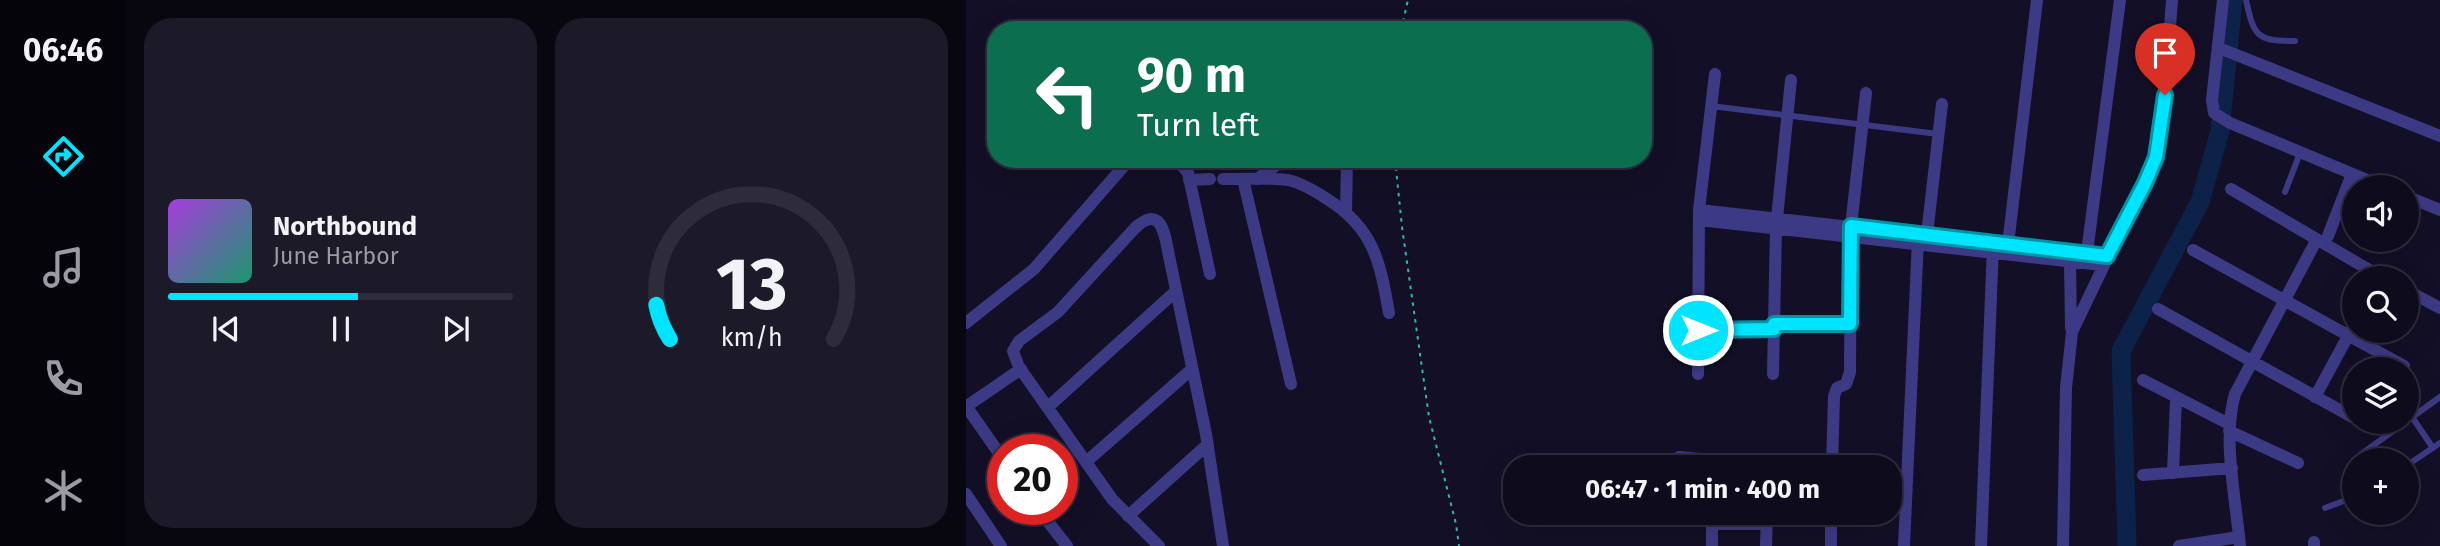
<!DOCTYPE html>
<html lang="en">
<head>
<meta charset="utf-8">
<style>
  body { margin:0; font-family:"Fira Sans",sans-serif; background:#1c1929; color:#f1f3f6; height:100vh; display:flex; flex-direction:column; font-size:26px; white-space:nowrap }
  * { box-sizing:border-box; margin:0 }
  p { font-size:23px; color:#9b9ba3 }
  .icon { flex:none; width:38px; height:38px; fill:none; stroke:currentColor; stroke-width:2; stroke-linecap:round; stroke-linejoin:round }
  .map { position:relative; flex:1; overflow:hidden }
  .drawer { display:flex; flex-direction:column; gap:18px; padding:18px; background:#08060f; width:840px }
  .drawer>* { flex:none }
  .guide { position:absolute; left:21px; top:21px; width:665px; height:147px; border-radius:28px; box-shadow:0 7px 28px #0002,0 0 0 2px #2e2b3b; background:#0b6e4f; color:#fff; overflow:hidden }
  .buttons { position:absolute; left:1376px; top:175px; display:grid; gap:14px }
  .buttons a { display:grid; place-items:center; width:77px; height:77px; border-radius:50%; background:#0e0b1c; box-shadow:0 7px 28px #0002,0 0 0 2px #2e2b3b; font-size:35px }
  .speed { position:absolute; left:21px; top:434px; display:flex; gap:14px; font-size:35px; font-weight:700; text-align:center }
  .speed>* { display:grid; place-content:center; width:91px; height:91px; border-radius:50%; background:#0e0b1c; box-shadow:0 7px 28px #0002,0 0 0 2px #2e2b3b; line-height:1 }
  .speed .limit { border:10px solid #d22; background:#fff; color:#111 }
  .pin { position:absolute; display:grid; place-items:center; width:60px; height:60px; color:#fff; margin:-72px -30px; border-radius:50% 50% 50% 0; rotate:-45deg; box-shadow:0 0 7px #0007 }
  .pin .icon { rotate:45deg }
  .me { position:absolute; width:77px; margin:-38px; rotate:90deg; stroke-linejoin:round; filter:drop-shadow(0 0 5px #0008) }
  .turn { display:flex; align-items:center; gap:24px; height:147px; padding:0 35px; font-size:32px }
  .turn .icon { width:91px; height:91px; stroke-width:2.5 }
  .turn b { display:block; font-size:49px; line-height:60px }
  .drawer .card { flex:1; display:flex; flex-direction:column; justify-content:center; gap:10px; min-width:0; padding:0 24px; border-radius:28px; background:#1c1929 }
  .drawer .dial { align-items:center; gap:0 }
  .dial svg { height:182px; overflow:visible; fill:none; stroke:#2e2b3b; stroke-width:7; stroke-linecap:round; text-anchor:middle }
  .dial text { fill:#f1f3f6; stroke:none }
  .song { display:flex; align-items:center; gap:21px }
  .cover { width:84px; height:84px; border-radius:10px; background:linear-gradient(135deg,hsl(280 70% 55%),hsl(160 70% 35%)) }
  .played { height:7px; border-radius:4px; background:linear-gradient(90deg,#00e5ff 55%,#2e2b3b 55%) }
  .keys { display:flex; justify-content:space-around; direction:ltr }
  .drawer .tiles { flex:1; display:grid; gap:18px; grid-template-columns:repeat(2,1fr) }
  .trip { position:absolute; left:537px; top:455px; width:399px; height:70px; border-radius:28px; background:#0e0b1c; box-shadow:0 7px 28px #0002,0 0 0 2px #2e2b3b; font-weight:700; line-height:70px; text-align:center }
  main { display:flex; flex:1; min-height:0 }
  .tabs { display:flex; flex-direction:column; width:126px; justify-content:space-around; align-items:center; background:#06040b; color:#9b9ba3 }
  .tabs .icon { width:49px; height:49px }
  .tabs .on { color:#00e5ff }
  .tabs b { font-size:32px; color:#f1f3f6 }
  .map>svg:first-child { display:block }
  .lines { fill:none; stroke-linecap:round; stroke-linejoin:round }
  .river { stroke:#0c2248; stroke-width:19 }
  .path { stroke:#2fb8b0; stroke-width:2; stroke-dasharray:3.5 5; stroke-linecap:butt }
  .service { stroke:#3d3a85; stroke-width:6 }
  .minor { stroke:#3d3a85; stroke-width:12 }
  .route-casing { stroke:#0095a6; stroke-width:18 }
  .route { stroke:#00e5ff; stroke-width:12 }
</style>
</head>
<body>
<main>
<nav class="tabs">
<b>06:46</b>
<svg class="icon on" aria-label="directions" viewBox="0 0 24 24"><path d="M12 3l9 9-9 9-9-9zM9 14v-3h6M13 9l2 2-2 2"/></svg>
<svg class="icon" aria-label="music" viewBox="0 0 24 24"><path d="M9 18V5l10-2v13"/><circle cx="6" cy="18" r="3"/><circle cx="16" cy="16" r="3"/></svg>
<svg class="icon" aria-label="phone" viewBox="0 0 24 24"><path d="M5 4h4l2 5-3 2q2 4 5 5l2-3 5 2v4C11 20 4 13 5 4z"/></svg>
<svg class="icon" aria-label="climate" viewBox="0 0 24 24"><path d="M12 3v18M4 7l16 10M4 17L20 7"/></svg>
</nav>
<section class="drawer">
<div class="tiles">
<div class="card">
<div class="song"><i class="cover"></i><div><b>Northbound</b><p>June Harbor</p></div></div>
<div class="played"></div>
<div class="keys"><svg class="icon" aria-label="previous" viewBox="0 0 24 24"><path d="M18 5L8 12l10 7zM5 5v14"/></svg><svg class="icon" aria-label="pause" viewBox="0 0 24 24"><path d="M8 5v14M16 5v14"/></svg><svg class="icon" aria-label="next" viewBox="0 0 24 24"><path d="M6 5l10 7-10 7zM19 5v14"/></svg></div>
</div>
<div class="card dial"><svg viewBox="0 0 100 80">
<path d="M14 69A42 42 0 1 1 86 69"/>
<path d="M14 69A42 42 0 0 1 8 54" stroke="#00e5ff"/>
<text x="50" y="56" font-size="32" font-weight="700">13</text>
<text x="50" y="72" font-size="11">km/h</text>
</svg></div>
</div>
</section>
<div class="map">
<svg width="1474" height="546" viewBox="0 0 1474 546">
  <rect width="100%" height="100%" fill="#130f26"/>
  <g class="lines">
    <path class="river" d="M1161,546l-6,-195 79,-149 20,-71 13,-131"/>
    <path class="path" d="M435,30l7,-30
      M429,159l7,68 27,190 27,107 3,22"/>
    <path class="service" d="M1280,0c8,37 11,41 49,41
      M745,106l227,28
      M136,159l19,10
      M1319,192l15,-39
      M808,324h76
      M733,330l75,-1
      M1446,417l21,31
      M1391,460l3,-5 80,-58
      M1440,466l34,-23
      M1359,508l29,-11
      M746,527h54"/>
    <path class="minor" d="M1257,0l-11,100 2,13 16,10 154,64
      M1253,48l221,88
      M211,159l11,14 22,101
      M257,179c21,0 44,-2 65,1 14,3 27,11 39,19 47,29 53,63 62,114
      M277,179l48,205
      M291,179l28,-20
      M223,180l21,-1
      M1265,189l152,89
      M1440,196l34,14
      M733,210l408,46
      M380,213l1,-54
      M733,220l403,45
      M1362,236l24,-62
      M960,243l16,-139
      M1227,250l211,116
      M1041,253l30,-253
      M1120,260l34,-260
      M1104,262l1,66
      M1440,290l34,18
      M1192,309l196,109
      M0,323l68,-54 96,-110
      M732,374l1,-164 16,-136
      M807,374l3,-146 15,-148
      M1177,380l86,44
      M1349,397l39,-72
      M0,406l37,53
      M1,406l54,-37
      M82,407l128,-116
      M1263,431l69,32
      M713,457l21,2 11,8
      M120,462l106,-93
      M801,467v-3
      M866,467l2,-71 3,-8 9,-4 4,-12 1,-146 15,-133
      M1207,473l3,-74
      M1177,475l89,-7
      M0,494l35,52
      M72,509l29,37
      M710,515l36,-1
      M162,516l79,-71
      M1348,542v4
      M193,546l-47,-47 -93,-132 -6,-16 6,-10 39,-29 77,-84c27,-25 30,8 34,28l37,178 17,112
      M746,546v-33
      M800,546l1,-33
      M865,546v-33
      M938,546l14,-307
      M1015,546l12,-300
      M1097,546l3,-158 6,-56 84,-175 7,-38 9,-119
      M1213,546l60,-9
      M1274,546c-4,-46 -18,-108 -5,-152l82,-155"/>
  </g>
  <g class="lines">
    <defs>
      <path id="route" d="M732,330l76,-1v-5h76l1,-98 256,30 38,-73 11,-26 9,-62"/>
    </defs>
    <use href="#route" class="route-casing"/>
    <use href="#route" class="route"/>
  </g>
</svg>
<div class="buttons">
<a><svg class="icon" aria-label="sound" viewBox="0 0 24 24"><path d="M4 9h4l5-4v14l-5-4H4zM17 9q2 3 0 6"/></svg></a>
<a><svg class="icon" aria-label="search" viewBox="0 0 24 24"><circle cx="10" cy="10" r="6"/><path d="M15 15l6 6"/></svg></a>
<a><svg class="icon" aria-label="layers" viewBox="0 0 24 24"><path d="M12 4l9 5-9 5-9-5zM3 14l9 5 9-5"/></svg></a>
<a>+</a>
</div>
<div class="speed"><div class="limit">20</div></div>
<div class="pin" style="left:1199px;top:95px;background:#d93025"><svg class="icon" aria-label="arrive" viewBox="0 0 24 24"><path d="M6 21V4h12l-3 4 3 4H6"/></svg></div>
<svg class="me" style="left:732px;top:330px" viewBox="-20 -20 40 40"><circle r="17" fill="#00e5ff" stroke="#fff" stroke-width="3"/><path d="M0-11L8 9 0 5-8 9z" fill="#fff"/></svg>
<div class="trip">06:47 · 1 min · 400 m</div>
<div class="guide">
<div class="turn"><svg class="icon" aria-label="left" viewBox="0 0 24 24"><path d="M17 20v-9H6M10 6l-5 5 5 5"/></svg><div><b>90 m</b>Turn left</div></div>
</div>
</div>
</main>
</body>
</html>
